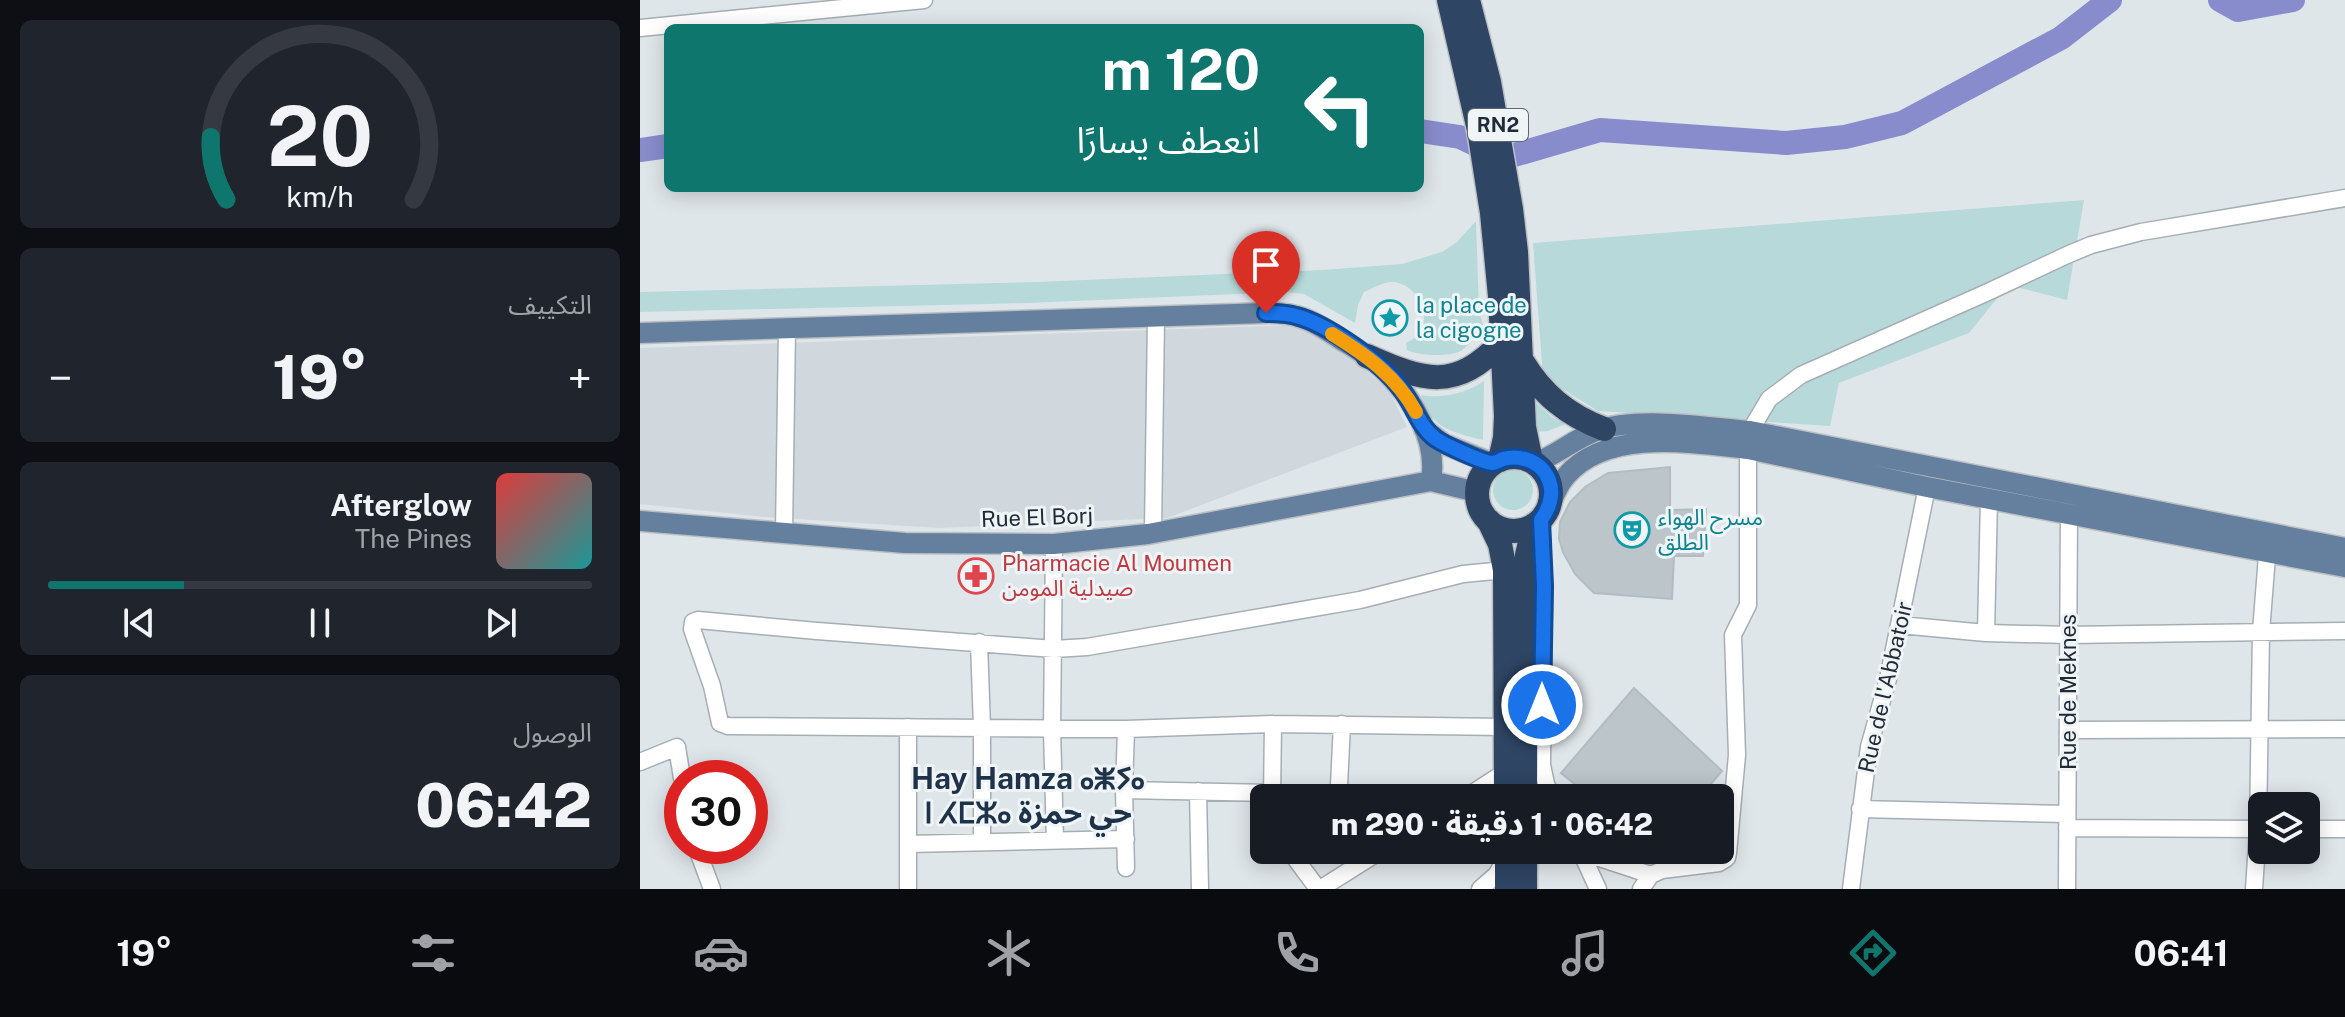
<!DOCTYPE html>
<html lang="ar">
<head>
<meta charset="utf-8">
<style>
  body { margin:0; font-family:"Public Sans","Noto Sans Arabic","Noto Sans Tifinagh",sans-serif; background:#20242c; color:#f1f3f6; direction:rtl; height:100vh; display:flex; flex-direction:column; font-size:30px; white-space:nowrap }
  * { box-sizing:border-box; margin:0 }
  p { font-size:26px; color:#9ea1a6 }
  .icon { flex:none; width:44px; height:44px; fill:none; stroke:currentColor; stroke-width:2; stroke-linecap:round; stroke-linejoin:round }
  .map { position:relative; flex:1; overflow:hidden; direction:ltr }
  .panel { display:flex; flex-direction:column; gap:20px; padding:20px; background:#0d0f14; width:640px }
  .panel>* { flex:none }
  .guide { position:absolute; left:24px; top:24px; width:760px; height:168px; border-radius:12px; box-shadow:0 4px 20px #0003; direction:rtl; background:#0f766e; color:#fff; overflow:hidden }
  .fabs { position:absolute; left:1608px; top:792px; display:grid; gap:16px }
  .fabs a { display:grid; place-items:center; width:72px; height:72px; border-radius:12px; background:#171b24; box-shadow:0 4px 20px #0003; font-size:40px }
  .speed { position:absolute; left:24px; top:760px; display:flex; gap:16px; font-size:40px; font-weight:700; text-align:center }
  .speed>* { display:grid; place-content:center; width:104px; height:104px; border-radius:50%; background:#171b24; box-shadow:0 4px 20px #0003; line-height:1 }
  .speed .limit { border:12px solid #d22; background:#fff; color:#111 }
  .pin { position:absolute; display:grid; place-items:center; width:68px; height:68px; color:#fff; margin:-82px -34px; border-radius:50% 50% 50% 0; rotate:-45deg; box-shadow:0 0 8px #0007 }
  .pin .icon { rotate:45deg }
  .me { position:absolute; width:88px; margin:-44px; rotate:0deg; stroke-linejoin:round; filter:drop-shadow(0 0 6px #0008) }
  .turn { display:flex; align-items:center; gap:28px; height:168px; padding:0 32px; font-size:36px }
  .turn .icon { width:104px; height:104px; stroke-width:2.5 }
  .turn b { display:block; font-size:56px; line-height:68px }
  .big { font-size:60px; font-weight:800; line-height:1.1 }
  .panel .widget { flex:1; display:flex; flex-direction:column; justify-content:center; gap:12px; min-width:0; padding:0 28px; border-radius:12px; background:#20242c }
  .panel .dial { align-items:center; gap:0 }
  .dial svg { height:208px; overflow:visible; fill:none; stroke:#363941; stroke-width:7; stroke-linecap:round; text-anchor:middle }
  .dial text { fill:#f1f3f6; stroke:none }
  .song { display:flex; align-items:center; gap:24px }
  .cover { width:96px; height:96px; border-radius:12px; background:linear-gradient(135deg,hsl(0 70% 55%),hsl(180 70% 35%)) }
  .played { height:8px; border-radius:4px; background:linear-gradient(90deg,#0f766e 25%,#363941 25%) }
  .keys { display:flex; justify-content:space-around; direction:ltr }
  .heat { display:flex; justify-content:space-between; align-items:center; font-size:44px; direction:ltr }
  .trip { position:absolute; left:610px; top:784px; width:484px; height:80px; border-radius:12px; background:#171b24; box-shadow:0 4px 20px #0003; font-weight:800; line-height:80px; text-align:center; direction:rtl }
  .tabs { display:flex; height:128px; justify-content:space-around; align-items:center; background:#090b0e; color:#9ea1a6 }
  .tabs .icon { width:56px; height:56px }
  .tabs .active { color:#0f766e }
  .tabs b { font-size:36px; color:#f1f3f6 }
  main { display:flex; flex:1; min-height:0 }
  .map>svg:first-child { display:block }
  .built { fill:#d0d8dd }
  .green { fill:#b8d9da }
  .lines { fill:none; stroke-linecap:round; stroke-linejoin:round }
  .river { stroke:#888ccd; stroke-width:24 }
  .building { fill:#bbc5ca; stroke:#b2bdc3; stroke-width:2 }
  .minor-casing { stroke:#a6aeb5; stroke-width:19 }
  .major-casing { stroke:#bcc0c4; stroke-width:23 }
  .highway-casing { stroke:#bcc0c4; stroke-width:27 }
  .minor { stroke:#fff; stroke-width:16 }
  .major { stroke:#65809e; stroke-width:20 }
  .highway { stroke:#2e4564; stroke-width:24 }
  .route-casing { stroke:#114b97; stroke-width:20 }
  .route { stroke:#1a73e8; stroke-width:14 }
  .slow { stroke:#f59e0b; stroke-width:14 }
  .labels { text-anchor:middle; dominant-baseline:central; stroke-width:6; stroke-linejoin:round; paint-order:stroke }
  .shield { fill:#eff4f6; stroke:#5f6872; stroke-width:2 }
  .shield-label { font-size:20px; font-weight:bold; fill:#212c39 }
  .culture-label { font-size:22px; fill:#0d838f; stroke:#eff4f6; text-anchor:start }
  .street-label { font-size:22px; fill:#212c39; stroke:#eff4f6 }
  .health-label { font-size:22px; fill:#be3a42; stroke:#eff4f6; text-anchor:start }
  .district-label { font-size:30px; font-weight:bold; fill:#1e324a; stroke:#eff4f6 }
</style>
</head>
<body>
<main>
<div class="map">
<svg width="1705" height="889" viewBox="0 0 1705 889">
  <rect width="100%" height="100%" fill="#dfe6ea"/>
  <path class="built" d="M652,325l17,4 33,19 47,43 18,36 -240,91 -228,10 -174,-11 -125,-13v-156z"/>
  <path class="green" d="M1444,200l-17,100 -59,-15 -39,48 -130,50 -9,43 -232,-15 -55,-34 -10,-134z
    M836,221l3,90 4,14c-6,9 -13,20 -22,26 -12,6 -42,5 -54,-1l-1,-7c3,-2 8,-4 11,-7 17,-19 1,-51 -23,-54 -10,-1 -21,6 -30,10l-6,13 -3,18 -51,-29 -18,-2 -258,11 -388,9v-20l397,-10 285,-12 80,-6 40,-12 15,-10z
    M844,381l-1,59c-18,-5 -44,-9 -54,-27 -3,-6 -5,-12 -8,-18 20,4 46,-2 63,-14z
    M895,402l18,16 13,6 -18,7 -11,1z
    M853 490a20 20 0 1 1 40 0a20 20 0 1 1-40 0Z"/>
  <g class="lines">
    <path class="river" d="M1580,0l18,10 55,-10
      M780,131l40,6 44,21 96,-28 186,13 59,-6 57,-14 159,-85 49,-38
      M0,150l28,-4"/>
  </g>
  <path class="building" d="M1030,467v43l36,-1 -3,47h-29l-2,43 -78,-6 -19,-19 -12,-22 -4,-13 1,-17 10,-20 15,-15 23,-14z
    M994,688l88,83 -23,27h-107l-31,-25z"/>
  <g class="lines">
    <defs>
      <path id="minor" d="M0,28l284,-28
        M1110,431l19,-32 32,-24 187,-83 79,-37 24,-10 50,-13 204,-34
        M901,521l3,65 -2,179 4,19 6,14
        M513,532l3,-215
        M144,533l3,-205
        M414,544l-2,185 3,112
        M865,570l-42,4 -103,26 -273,47 -33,2 -237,-18 -119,-11 -5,2 -1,7 20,57 8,37 8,3 398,3 147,-5 233,3
        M1260,625l86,8 82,2 277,-4
        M1346,633l3,-135
        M339,642l3,86v114
        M486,729l-2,61 2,78
        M1428,730l277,-1
        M0,762l37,-15 5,31
        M484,790l147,3
        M558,791l2,98
        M632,798l1,-74
        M701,798l-2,-13 3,-61
        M825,798l40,-26
        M1220,809l207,5
        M1427,828l195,1
        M1666,829h39
        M269,844l217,-5
        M56,846l16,43
        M649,850l29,39
        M940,850l18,39
        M941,852l70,23
        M268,889v-162
        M680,889l62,-39
        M840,889l16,-14 10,-16
        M1001,889l10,-14 11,-5 57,-7 8,-5 1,-5 9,-98 -4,-120 15,-30v-156
        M1211,889l18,-142 19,-68 39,-192
        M1427,889l2,-386
        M1614,889l4,-60 3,-197 7,-89"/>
      <path id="major" d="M0,333l626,-20c10,0 20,0 30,3 16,4 30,14 44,23 16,10 32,19 45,32 28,27 53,70 46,110
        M784,429l20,15 50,20
        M895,463c22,-8 39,-24 61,-32 41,-15 110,-4 154,0l595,117
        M911,503c4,-10 8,-19 15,-27 41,-48 127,-33 182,-27l179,38 418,80
        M0,521l265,22 149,1 94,-10 283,-53 46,11"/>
      <path id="highway" d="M809,0l30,130 13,83 8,83 6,120 -1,22 -5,22
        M828,0l21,82 22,127 5,43 8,175 7,34
        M727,356c57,25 88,36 135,-14
        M882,361c20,33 45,54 82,68
        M837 494a37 37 0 1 1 74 0a37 37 0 1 1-74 0Z
        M849,521l11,23 5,26 1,228
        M885,798l1,-228 1,-15 7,-30
        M867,850v39
        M885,889v-39"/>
    </defs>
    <use href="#minor" class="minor-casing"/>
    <use href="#major" class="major-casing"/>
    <use href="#highway" class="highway-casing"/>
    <use href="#minor" class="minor"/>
    <use href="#major" class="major"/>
    <use href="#highway" class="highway"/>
  </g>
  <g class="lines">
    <defs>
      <path id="route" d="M626,313c10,0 20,0 30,3 32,8 86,47 105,73 13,16 18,38 35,50 9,6 46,23 56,24 3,0 9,-3 11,-4 14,-4 30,0 40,11 13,16 9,35 -2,50l3,66 -2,119"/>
    </defs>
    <use href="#route" class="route-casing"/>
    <use href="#route" class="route"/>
    <path class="slow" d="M692,334c34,21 64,42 84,78"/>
  </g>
  <defs>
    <symbol id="sight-ring" viewBox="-11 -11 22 22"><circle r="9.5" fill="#eff4f6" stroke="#0f9aa8" stroke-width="1.5"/><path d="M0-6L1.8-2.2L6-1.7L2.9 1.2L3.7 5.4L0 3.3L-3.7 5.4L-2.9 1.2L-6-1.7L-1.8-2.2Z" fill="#0f9aa8"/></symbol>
    <symbol id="theatre-ring" viewBox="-11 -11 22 22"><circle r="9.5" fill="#eff4f6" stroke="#0f9aa8" stroke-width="1.5"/><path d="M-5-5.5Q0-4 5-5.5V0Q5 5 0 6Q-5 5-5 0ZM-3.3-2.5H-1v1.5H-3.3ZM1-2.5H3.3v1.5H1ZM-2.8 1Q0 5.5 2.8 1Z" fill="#0f9aa8"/></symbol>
    <symbol id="pharmacy-ring" viewBox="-11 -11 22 22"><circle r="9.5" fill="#eff4f6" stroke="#e0444e" stroke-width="1.5"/><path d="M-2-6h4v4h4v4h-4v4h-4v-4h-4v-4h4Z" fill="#e0444e"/></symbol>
  </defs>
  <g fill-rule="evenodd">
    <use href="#sight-ring" x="730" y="298" width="40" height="40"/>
    <use href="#theatre-ring" x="972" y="510" width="40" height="40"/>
    <use href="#pharmacy-ring" x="316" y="556" width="40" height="40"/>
  </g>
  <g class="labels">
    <rect class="shield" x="828" y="109" width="60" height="32" rx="6"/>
    <g class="shield-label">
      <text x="858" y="125">RN2</text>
    </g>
    <g class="culture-label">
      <text x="776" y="305">la place de<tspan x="776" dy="25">la cigogne</tspan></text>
      <text x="1018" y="517">مسرح الهواء<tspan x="1018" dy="25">الطلق</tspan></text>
    </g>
    <g class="street-label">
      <text transform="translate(397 517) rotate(-2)">Rue El Borj</text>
      <text transform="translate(1245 687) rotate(-77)">Rue de l'Abbatoir</text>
      <text transform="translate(1428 692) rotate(-90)">Rue de Meknes</text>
    </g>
    <g class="health-label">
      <text x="362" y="563">Pharmacie Al Moumen<tspan x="362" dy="25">صيدلية المومن</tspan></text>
    </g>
    <g class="district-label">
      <text x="388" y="778">Hay Hamza ⴰⵥⵢⴰ<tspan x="388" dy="34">ⵏ ⵃⵎⵣⴰ حي حمزة</tspan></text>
    </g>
  </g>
</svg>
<div class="fabs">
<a><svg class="icon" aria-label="layers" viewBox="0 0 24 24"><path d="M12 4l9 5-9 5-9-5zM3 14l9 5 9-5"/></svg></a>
</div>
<div class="speed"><div class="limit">30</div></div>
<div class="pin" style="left:626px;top:313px;background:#d93025"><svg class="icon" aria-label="arrive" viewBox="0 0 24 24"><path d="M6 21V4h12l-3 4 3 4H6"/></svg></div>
<svg class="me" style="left:902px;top:705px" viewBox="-20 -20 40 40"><circle r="17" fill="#1a73e8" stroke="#fff" stroke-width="3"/><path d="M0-11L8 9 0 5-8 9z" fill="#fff"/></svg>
<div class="trip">06:42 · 1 دقيقة · 290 m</div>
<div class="guide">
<div class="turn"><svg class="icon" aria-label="left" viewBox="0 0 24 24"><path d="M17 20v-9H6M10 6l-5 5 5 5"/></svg><div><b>120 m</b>انعطف يسارًا</div></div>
</div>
</div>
<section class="panel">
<div class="widget dial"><svg viewBox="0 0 100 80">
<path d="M14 69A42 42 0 1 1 86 69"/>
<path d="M14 69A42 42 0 0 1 8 45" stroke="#0f766e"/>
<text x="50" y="56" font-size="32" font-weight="700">20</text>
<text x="50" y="72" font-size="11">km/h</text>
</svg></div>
<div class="widget"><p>التكييف</p>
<div class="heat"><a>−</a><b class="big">19°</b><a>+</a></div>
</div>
<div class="widget">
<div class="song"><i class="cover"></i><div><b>Afterglow</b><p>The Pines</p></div></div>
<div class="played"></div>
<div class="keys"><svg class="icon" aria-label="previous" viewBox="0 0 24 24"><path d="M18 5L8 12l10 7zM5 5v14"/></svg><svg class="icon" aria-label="pause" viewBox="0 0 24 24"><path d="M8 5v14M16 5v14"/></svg><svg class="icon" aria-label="next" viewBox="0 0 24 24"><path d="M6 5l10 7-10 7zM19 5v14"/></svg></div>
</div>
<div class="widget"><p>الوصول</p><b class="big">06:42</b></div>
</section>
</main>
<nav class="tabs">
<b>06:41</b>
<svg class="icon active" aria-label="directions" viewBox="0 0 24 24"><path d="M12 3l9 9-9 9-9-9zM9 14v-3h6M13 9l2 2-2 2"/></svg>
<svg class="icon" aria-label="music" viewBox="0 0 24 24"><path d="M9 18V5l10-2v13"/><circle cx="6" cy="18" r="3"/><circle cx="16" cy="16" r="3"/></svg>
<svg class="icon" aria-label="phone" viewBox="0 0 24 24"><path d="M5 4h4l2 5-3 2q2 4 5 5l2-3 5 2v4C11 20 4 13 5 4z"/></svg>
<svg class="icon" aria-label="climate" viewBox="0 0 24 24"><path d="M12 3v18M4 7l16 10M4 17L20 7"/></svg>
<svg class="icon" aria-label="car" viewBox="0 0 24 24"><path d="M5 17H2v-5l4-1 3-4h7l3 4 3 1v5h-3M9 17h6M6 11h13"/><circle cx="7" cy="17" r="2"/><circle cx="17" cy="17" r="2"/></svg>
<svg class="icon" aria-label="filters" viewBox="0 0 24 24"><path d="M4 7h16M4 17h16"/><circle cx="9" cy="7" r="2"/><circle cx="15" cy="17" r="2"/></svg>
<b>19°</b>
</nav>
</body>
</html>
